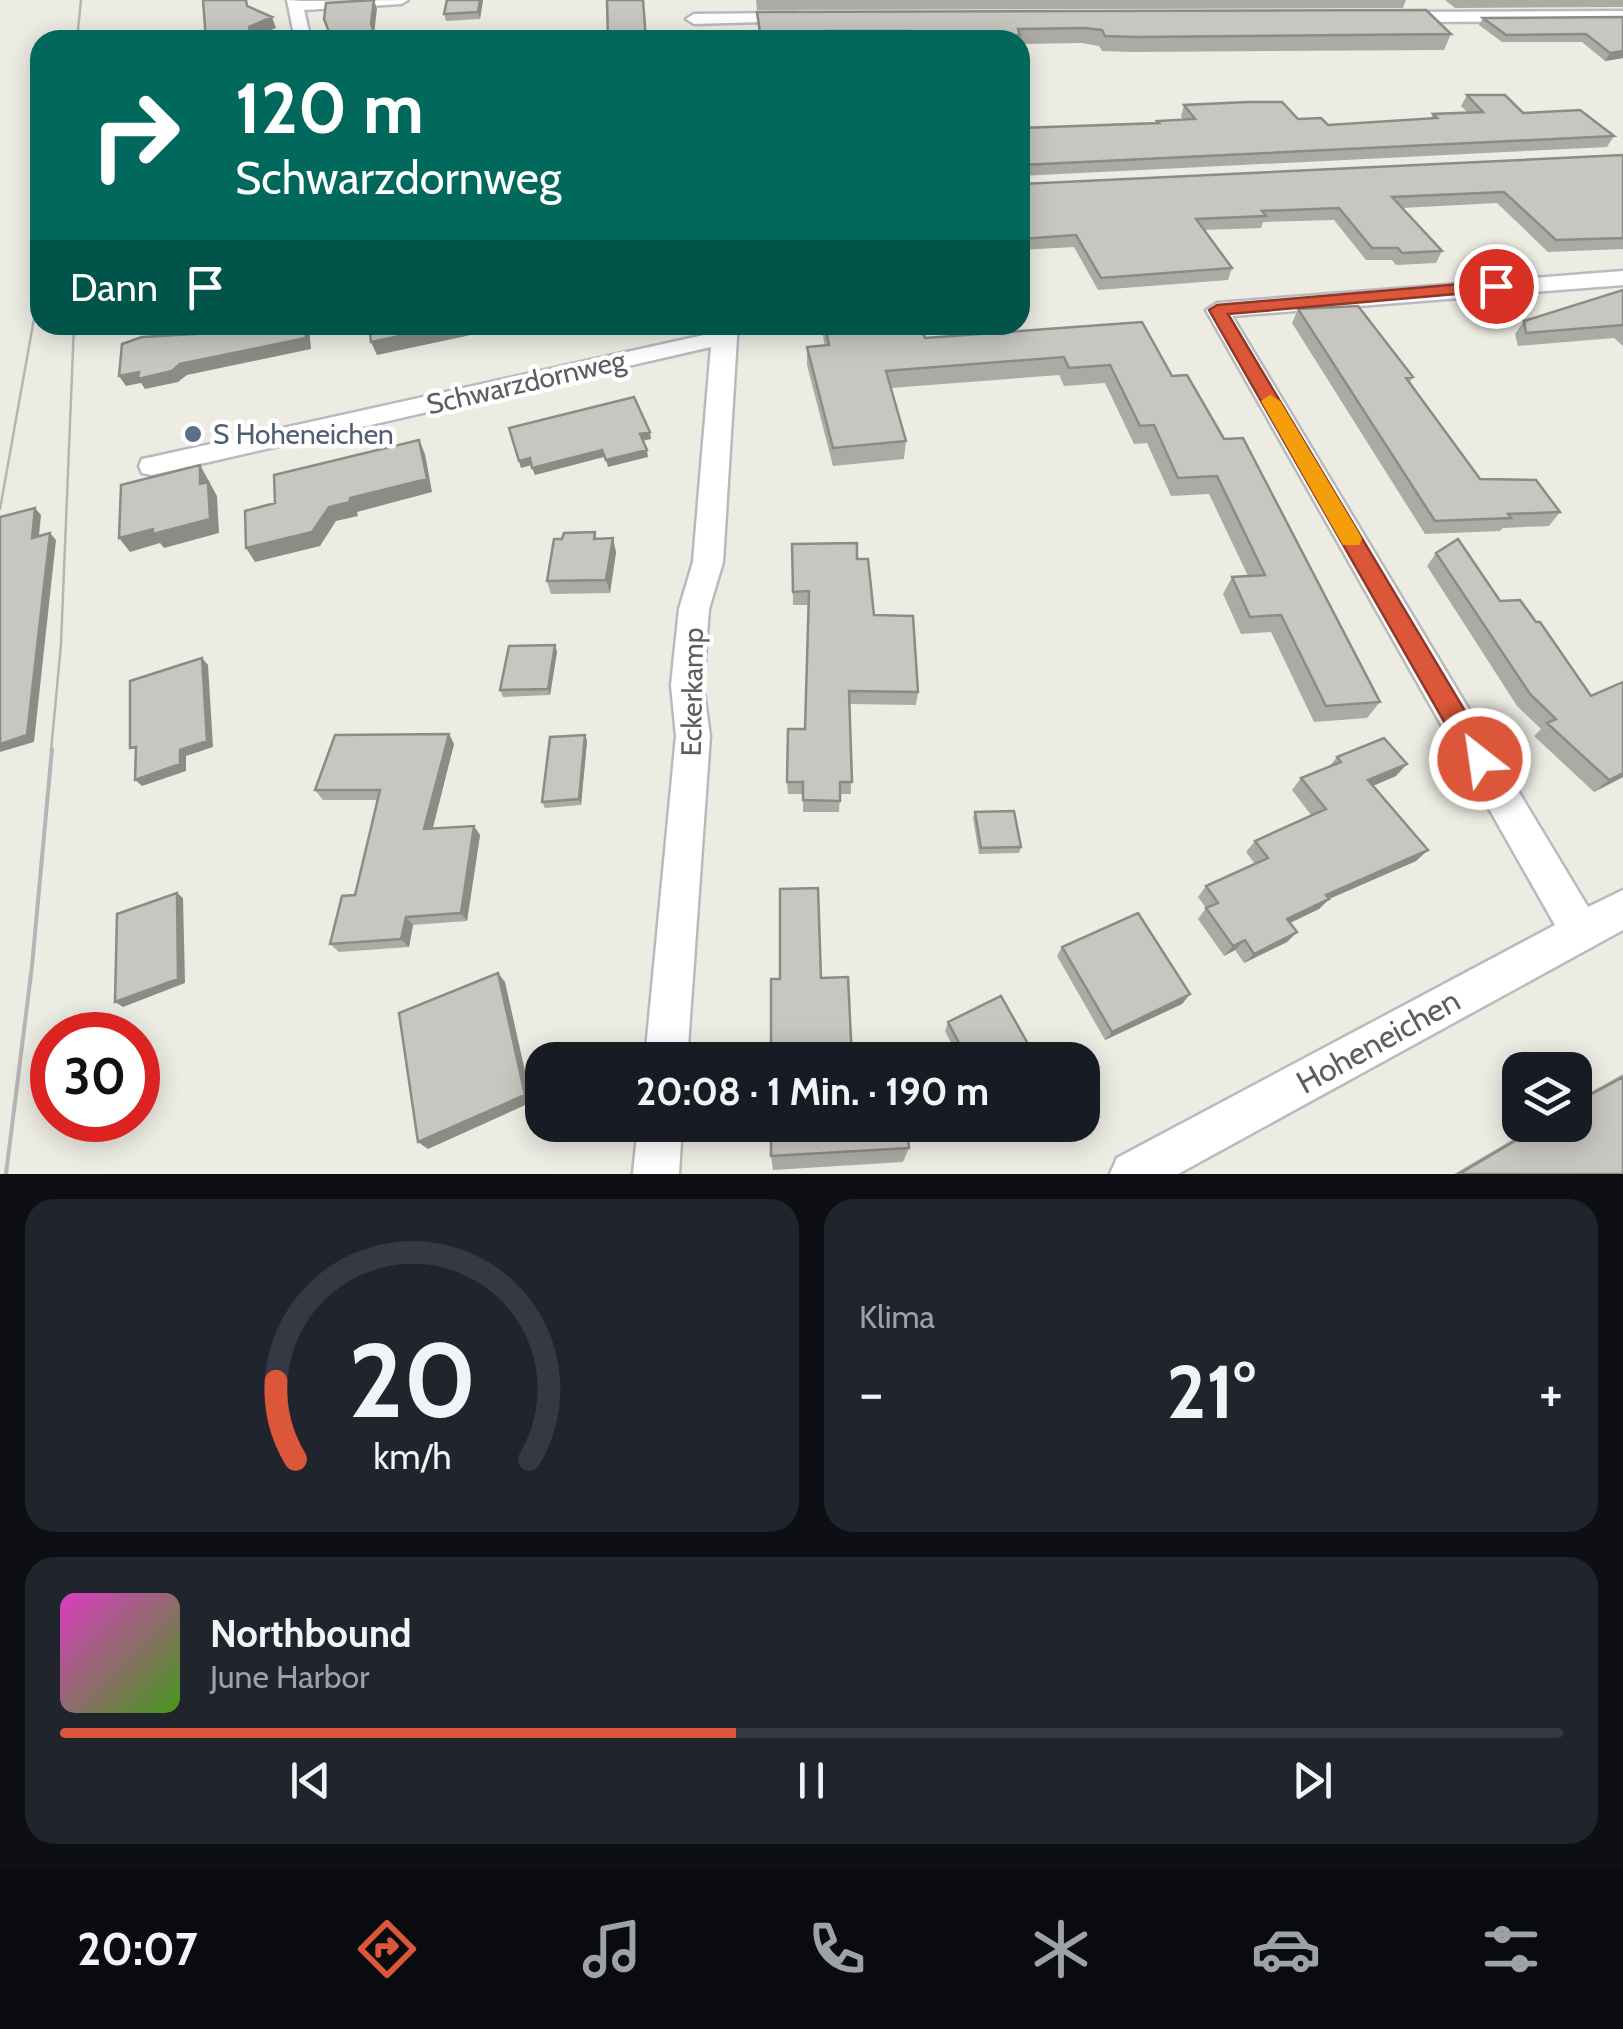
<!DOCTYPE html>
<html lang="de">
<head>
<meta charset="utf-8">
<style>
  body { margin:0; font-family:Cabin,sans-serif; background:#20242c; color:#f1f3f6; height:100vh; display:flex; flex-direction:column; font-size:38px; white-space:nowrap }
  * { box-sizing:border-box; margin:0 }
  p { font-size:32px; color:#9ea1a6 }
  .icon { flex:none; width:55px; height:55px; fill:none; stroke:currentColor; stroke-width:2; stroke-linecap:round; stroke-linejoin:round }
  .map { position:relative; height:1174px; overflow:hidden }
  .sheet { display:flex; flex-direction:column; gap:25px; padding:25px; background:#0d0f14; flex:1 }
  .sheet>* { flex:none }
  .top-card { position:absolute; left:30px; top:30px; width:1000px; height:305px; border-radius:30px; box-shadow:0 5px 25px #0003; background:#00695c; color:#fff; overflow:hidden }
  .tools { position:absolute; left:1502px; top:1052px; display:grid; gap:20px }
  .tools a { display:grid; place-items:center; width:90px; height:90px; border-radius:20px; background:#171b24; box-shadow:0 5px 25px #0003; font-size:50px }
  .speed { position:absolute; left:30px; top:1012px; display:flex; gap:20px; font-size:50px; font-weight:700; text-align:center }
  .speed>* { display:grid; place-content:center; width:130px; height:130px; border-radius:50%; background:#171b24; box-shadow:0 5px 25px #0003; line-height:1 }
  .speed .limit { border:15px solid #d22; background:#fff; color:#111 }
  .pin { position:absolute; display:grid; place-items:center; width:85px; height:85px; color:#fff; margin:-42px; border:5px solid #fff; border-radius:50%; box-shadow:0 2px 10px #0007 }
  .me { position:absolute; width:110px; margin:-55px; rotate:330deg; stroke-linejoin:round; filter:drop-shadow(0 0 8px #0008) }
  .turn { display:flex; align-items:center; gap:35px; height:210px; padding:0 40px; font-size:45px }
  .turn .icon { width:130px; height:130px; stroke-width:2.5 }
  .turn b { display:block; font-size:70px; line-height:85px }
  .then { display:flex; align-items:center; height:95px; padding:0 40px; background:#0003; gap:20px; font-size:38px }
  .big { font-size:75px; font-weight:800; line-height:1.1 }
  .sheet .widget { flex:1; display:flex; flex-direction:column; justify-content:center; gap:15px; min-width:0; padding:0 35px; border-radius:30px; background:#20242c }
  .sheet .dial { align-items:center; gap:0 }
  .dial svg { height:260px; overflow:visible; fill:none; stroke:#363941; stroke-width:7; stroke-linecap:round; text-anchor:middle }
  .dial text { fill:#f1f3f6; stroke:none }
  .song { display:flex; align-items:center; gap:30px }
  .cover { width:120px; height:120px; border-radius:15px; background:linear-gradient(135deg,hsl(310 70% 55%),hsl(100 70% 35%)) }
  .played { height:10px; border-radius:5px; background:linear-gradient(90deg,#dc563a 45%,#363941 45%) }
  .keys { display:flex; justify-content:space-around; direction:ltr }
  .heat { display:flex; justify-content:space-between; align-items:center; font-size:55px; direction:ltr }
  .sheet .tiles { flex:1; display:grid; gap:25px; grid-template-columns:1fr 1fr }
  .widget:last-child { grid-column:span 2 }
  .trip { position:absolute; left:525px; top:1042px; width:575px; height:100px; border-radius:30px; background:#171b24; box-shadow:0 5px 25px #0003; font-weight:800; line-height:100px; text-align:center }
  .tabs { display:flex; height:160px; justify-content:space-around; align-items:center; background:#090b0e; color:#9ea1a6 }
  .tabs .icon { width:70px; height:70px }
  .tabs .on { color:#dc563a }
  .tabs b { font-size:45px; color:#f1f3f6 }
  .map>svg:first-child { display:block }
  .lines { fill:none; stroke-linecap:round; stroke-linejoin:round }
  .minor-casing { stroke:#b8babe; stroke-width:5 }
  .minor { fill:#fff; fill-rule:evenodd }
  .tram-far1 { stroke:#b4b5b5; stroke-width:2.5 }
  .tram { stroke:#b4b5b5; stroke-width:4 }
  .wall { fill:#acaaa5 }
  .shaded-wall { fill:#8c8b86 }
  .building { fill:#c8c6c0; stroke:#8c8b86; stroke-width:2.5 }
  .route { fill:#dc563a; stroke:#8f3826; stroke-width:2.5 }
  .slow { fill:#f59e0b }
  .service-dot { fill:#5c6f8a; stroke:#fff; stroke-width:4 }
  .labels { text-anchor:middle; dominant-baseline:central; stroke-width:9; stroke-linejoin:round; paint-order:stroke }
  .street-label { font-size:28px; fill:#5b5e63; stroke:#fff }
  .service-label { font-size:28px; fill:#4e5e75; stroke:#fff; text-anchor:start }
  .near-street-label { font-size:32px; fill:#5b5e63; stroke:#fff }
</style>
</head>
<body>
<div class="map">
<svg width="1623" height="1174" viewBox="0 0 1623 1174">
  <rect width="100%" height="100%" fill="#edece3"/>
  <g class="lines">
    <defs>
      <path id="minor" d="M287,0l15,1 106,-1 -7,4 -97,6 7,30h-16z
        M1623,11v10l-231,1 -8,-5 8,-5z
        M796,13l5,2v6l-107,3 -8,-5 8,-5z
        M1623,271v14l-391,31 356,591 35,-17v40l-445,244h-68l7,-16 438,-233 -349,-615 11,-7z
        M713,325h24v12l-14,225 -14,47 -6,76 7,51 -23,324h-42l31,-324 -5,-51 8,-76 14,-47 18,-215 -559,128 -10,-2 -3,-7 3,-7 10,-2 561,-124z
        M638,1125h44l-3,49h-46z"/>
    </defs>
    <use href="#minor" class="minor-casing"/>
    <use href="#minor" class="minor"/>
    <path class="tram-far1" d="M77,40l4,-40
      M0,509l40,-224
      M51,751l10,-107 13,-319"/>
    <path class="tram" d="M6,1174l26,-208 20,-217"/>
  </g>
  <path class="wall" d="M447,0h36l-3,19 -34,2 -2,-7z
    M756,0h650l-3,8 -646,2z
    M1445,0h178v7l-168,1z
    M757,12l694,22 -7,16 -312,2 -30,-1 -3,-5 -17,-3 -62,1v-4h-261z
    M1623,17v41l-18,3 -23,-19h-80l-23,-17 4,-7z
    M1467,95l56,18 91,23 -7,11 -587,29v-48l136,-4 1,-3 26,-1 -2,-4 3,-11 114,14 30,6 103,-7 2,-4 34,-2 -6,-6z
    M1623,155v94l-75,3 -51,-49 -95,5 40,43 -6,12 -40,2 -4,-5h-26l-32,-40 -71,2 -2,6 -57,2 28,38 -4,12 -130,10 -24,-43 -54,3v-68l2,2z
    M1623,290v56l-9,-8 -96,8 -3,-12 9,-13z
    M1298,309l115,68 -3,5 70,97 80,33 -11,14 -46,2 -3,3 -75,3 -133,-211z
    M1142,322l30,54 52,63 156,263 -13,16 -53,4 -43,-90 -30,2 -18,-40 9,-17 16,-1 -39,-82 -38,2 -24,-53 -13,1 -29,-61 -41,3 -5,-11 -168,13 15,53 -2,18 -71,7 -26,-101v-18l18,-1 -4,-21h99l5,13z
    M595,532l2,7 19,13 -6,41 -59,1 -4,-13 15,-42z
    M792,544l65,15 17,56 44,77 -2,13 -66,-1 1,90h-11l-1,18h-36v-18h-15l-1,-12 18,-53 4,-124h-16z
    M1436,553l64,48 91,95 32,81 -29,15 -60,-56 7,-7 -24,-23 -90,-140z
    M555,645l2,7 -7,43 -47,2 -3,-7z
    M449,734l5,10 -21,84 41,-2 6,9 -13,86 -54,4 -4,22 -70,5 -9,-8 25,-49 23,-95h-55l-8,-10z
    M585,735l2,6 -6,64 -36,3 -3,-6z
    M1337,757l59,19 -23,10 55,64 -12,11 -87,38 -10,10 -29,14 7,9 -10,10 -43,21 -9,-13 -11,6 -26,-37 8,-11 -8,-11 8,-11 49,-22 -9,-12 9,-11 56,-26 -19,-25 9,-12 28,-11z
    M975,812l46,35 -2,6 -40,1 -6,-36z
    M1062,947l128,47 -8,10 -77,36 -48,-84z
    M948,1022l89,38h-77l-15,-29z
    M1623,1074v100h-169l58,-34 -2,-3 21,-12h44v-24z
    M909,1148l-6,14 -130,8 -2,-14z"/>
  <path class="shaded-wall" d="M374,0l3,9 -3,25 -3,-10z
    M480,0h3l-3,19 -2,-7z
    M272,17l4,11 -23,9v3h-1l-3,-13z
    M1623,51v7l-18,3 5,-8z
    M305,325h4l2,24 -124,26 -9,7 -33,7 -4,-6 -15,3 -7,-10 61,-12z
    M452,325h31l2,7 -108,23 -6,-13z
    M650,432l1,7 -9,2 -2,-7z
    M419,440l6,14 7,38 -75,20 1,4 -22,5 -16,25 -65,16 -9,-14 104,-50z
    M602,450l2,7 -69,18 -3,-7z
    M647,450l1,7 -40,10 -2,-7z
    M530,458l2,7 -11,3 -2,-7z
    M200,465l17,31 2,37 -55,15 -4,-5 -30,9 -11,-14 81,-54z
    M35,508l6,7 -3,30 -6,-7z
    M50,533l6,7 -22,202 -34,10v-8z
    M613,538l3,14 -6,41 -4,-13z
    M555,645l2,7 -7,43 -2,-6z
    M202,658l6,7 5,82 -27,9v15l-44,15 -7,-6 45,-30z
    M449,734l5,10 -24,94 -6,-9z
    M585,735l2,6 -6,64 -2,-6z
    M1407,764l-11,12 -38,16 10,-12z
    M1623,773v4l-29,15 15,-12z
    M474,826l6,9 -13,86 -6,-8z
    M1428,850l-12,11 -87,38 -10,10 -42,20 10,-10 39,-24z
    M177,893l6,5 2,85 -62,24 -8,-5z
    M406,917l7,8 -4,22 -8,-8z
    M1297,932l-10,10 -43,21 10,-9z
    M1245,940l-10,10 -11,6 9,-10z
    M498,973l7,9 27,120 -104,47 -10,-7z
    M1190,994l-8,10 -77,36 7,-8z"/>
  <path class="building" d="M203,0h43l1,6 25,11 -23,10 3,13h-46z
    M374,0l-3,24 6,16h-45l-8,-21 2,-16z
    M447,0h33l-2,12 -34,2z
    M607,0h36l3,40h-38z
    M1426,10l25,24 -315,3 -31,-1 -3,-6 -17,-2 -67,1 2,6 -109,3 -2,-7h-81l3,9h-54l-2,-8h-15l-3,-20z
    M1623,17v34l-13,2 -24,-19 -80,1 -23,-17z
    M1467,95h38l18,18 57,-3 34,26 -592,29 -2,7v-44l139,-5 -2,-2 38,-2 -11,-14 64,-3h34l16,17 23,-1 7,7 109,-7 -4,-4 50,-2z
    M1623,155v83l-67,2 -52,-48 -112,5 50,54 -40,2 -4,-5h-26l-33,-40 -77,3 4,5 -70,3 36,49 -131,10 -25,-43 -56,4v-57l2,2z
    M1623,290v35l-97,8 -2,-12z
    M1358,306l55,71 -7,1 74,101 56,1 24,32 -52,2 3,4 -76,3 -137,-212z
    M1142,322l30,54 15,-1 37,64 19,-1 137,264 -54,4 -45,-91 -31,2 -18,-40 33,-2 -48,-99 -39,2 -24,-53 -14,1 -30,-61 -41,3 -5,-11 -178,14 20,70 -73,7 -26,-101 22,-2 -4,-20h95l5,13z
    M211,325h94l1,13 -126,26 -8,7 -34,8 1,-7 -20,4 3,-32 20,-7 69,-4z
    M369,325h83l-81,17z
    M634,397l16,35 -10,2 7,16 -41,10 -4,-10 -70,18 -2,-10 -11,3 -10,-33z
    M419,440l8,39 -77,19v4l-21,5 -17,25 -66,16 -1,-37 30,-8 -1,-28z
    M200,465v19l8,-2 2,37 -57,15v-5l-34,9 2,-53z
    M35,508l-3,30 18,-5 -23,202 -27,9v-227z
    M595,532l-1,7 19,-1 -7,42 -59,1 7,-42h8l2,-6z
    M1458,539l42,62 20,-1 16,22h4l51,74 32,-14v91l-14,7 -62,-57 9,-4 -26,-25 -94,-141z
    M857,543v16h11l6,56 39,1 5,76 -69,-1 3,91h-12v19l-37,-1v-18h-16l1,-53h17l4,-138 -16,1 -1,-48z
    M555,645l-7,44 -48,1 9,-44z
    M202,658l5,83 -27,9v14l-45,16 1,-33 -6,1v-67z
    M449,734l-25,95 50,-3 -13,87 -55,4 -5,22 -71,5 12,-48 13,-1 25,-105h-65l20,-55z
    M585,735l-6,64 -37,3 8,-65z
    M1384,738l23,26 -39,16 60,70 -102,45 3,4 -42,20 10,13 -43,22 -9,-14 -12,6 -27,-38 12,-5 -12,-17 62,-28 -13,-17 71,-32 -25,-31 40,-16 -4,-5z
    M1014,811l7,36 -40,1 -6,-36z
    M818,888l3,90 27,-1 4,83h-81v-81h9v-90z
    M177,893l1,86 -63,23 2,-88z
    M1138,913l52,81 -78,38 -50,-85z
    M498,973l27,122 -107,47 -19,-129z
    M1001,996l36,64h-69l-20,-38z
    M1623,1077v97h-164l69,-41 -2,-2 10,-6h39v-22z
    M771,1125h136l2,23 -138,8z"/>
  <path class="route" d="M1496,281l5,2v7l-273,24 261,437 4,8 -4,8 -9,3 -10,-3 -261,-457 8,-5z"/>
  <path class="slow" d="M1270,395l10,6 79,132 3,6 -3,6h-16l-82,-144z"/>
  <circle class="service-dot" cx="193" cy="434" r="10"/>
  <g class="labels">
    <g class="street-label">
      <text transform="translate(526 382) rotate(-13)">Schwarzdornweg</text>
      <text transform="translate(692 692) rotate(-89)">Eckerkamp</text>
    </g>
    <g class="service-label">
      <text x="213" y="434">S Hoheneichen</text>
    </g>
    <g class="near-street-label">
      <text transform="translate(1378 1041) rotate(-29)">Hoheneichen</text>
    </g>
  </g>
</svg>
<div class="tools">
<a><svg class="icon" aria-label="layers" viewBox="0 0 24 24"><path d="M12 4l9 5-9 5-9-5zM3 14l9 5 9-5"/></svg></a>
</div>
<div class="speed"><div class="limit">30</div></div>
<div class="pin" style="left:1496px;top:286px;background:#d93025"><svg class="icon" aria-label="arrive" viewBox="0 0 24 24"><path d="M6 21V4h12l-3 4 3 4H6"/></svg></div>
<svg class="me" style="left:1480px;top:759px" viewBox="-20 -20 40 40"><circle r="17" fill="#dc563a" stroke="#fff" stroke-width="3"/><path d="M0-11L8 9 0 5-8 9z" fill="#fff"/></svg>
<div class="trip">20:08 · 1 Min. · 190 m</div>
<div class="top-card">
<div class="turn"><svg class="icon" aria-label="right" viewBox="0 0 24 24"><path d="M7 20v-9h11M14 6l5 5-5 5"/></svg><div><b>120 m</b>Schwarzdornweg</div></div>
<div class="then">Dann<svg class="icon" aria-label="arrive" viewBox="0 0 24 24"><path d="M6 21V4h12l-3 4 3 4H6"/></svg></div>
</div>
</div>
<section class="sheet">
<div class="tiles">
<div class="widget dial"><svg viewBox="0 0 100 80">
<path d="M14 69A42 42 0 1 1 86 69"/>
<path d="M14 69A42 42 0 0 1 8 45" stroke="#dc563a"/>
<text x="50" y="56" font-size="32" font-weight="700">20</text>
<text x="50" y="72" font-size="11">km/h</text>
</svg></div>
<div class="widget"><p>Klima</p>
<div class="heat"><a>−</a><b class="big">21°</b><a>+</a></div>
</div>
<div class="widget">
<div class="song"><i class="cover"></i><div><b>Northbound</b><p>June Harbor</p></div></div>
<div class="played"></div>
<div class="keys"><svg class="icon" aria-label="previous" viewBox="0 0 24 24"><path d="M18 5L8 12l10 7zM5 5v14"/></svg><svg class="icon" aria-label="pause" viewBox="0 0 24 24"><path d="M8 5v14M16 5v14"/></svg><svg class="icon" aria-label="next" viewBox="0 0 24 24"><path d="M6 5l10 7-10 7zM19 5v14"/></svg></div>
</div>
</div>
</section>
<nav class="tabs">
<b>20:07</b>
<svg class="icon on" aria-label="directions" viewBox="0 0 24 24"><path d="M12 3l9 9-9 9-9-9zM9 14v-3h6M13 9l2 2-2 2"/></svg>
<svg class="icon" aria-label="music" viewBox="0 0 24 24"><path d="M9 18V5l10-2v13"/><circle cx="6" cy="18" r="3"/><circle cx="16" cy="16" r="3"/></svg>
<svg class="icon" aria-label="phone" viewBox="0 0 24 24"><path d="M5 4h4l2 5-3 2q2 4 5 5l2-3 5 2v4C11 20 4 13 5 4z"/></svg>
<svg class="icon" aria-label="climate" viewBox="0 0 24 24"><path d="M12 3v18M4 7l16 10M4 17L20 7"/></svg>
<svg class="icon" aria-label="car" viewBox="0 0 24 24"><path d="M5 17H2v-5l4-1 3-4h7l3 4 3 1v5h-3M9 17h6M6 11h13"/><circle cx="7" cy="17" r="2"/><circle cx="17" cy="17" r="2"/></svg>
<svg class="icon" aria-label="filters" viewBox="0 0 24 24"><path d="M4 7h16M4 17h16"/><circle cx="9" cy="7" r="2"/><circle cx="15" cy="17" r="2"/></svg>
</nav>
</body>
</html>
